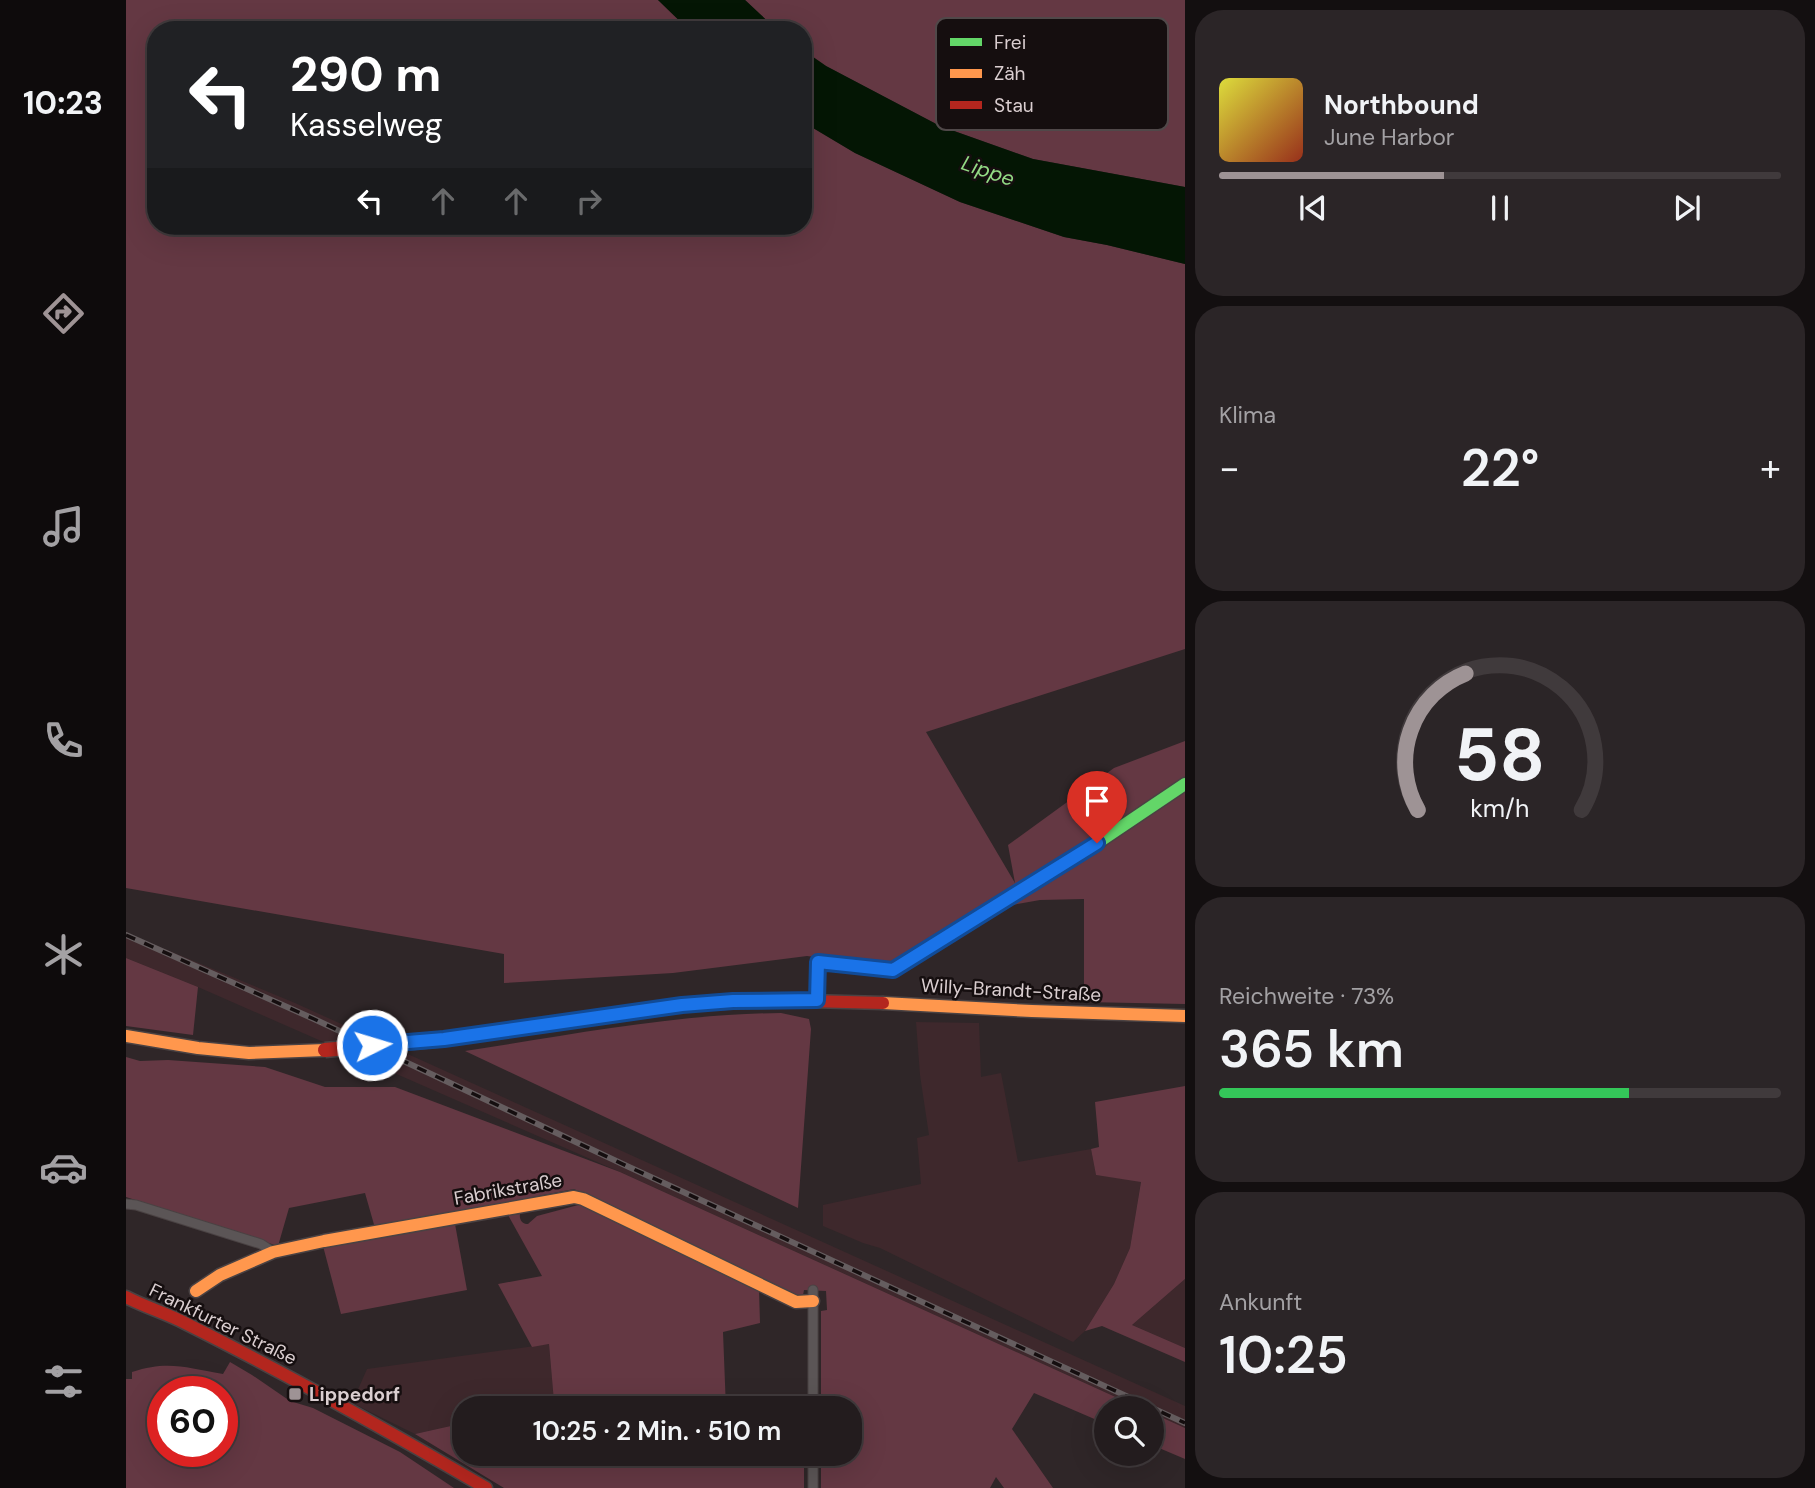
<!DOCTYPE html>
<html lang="de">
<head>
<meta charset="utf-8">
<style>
  body { margin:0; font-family:"DM Sans",sans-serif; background:#2b2527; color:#f1f3f6; height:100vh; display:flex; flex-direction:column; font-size:26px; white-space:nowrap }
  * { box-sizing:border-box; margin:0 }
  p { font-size:23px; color:#a3a1a4 }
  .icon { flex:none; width:38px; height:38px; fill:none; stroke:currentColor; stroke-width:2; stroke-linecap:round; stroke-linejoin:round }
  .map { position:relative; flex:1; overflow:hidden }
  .sheet { display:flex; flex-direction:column; gap:10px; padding:10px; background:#130f10; width:630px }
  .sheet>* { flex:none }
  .top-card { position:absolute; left:21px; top:21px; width:665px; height:214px; border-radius:28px; box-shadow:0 7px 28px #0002,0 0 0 2px #403a3c; background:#202124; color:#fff; overflow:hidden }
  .controls { position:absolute; left:968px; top:1396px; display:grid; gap:14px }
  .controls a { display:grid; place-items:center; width:70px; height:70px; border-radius:50%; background:#231c1e; box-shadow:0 7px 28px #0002,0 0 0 2px #403a3c; font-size:35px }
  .speed { position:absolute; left:21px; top:1376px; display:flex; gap:14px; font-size:35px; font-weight:700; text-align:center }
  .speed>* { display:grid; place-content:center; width:91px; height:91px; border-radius:50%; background:#231c1e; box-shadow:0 7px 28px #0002,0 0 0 2px #403a3c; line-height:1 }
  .speed .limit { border:10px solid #d22; background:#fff; color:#111 }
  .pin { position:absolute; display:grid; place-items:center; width:60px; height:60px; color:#fff; margin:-72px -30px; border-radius:50% 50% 50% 0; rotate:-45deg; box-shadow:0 0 7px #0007 }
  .pin .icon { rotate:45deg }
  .me { position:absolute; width:77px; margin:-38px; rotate:85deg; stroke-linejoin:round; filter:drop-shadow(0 0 5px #0008) }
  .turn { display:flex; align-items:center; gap:24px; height:147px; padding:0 28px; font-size:32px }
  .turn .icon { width:91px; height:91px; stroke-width:2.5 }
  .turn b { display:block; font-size:49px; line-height:60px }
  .lanes { display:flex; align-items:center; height:66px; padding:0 28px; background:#0003; justify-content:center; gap:35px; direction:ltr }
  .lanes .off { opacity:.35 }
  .big { font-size:52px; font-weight:600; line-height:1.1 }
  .sheet .widget { flex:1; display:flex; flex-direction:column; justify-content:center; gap:10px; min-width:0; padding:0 24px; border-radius:28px; background:#2b2527 }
  .sheet .dial { align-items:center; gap:0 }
  .dial svg { height:182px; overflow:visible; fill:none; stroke:#403a3c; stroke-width:7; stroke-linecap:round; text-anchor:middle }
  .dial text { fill:#f1f3f6; stroke:none }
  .song { display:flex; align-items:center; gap:21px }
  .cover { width:84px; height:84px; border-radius:10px; background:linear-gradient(135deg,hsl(60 70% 55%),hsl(10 70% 35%)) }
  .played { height:7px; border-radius:4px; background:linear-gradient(90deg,#9e9395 40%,#403a3c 40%) }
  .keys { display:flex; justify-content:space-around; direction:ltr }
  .heat { display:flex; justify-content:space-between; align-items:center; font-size:38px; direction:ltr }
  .charge { height:10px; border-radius:5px; background:linear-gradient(90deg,#34c759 73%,#403a3c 0) }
  .trip { position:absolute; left:326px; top:1396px; width:410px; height:70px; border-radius:28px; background:#231c1e; box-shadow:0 7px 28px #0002,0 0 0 2px #403a3c; font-weight:600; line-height:70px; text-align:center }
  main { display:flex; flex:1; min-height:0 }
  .menu { display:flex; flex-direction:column; width:126px; justify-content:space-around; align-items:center; background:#0e0b0c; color:#a3a1a4 }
  .menu .icon { width:49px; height:49px }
  .menu .on { color:#9e9395 }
  .menu b { font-size:32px; color:#f1f3f6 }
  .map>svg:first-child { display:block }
  .built { fill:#3e282c }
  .green { fill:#643843; fill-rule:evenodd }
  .water { fill:#041604 }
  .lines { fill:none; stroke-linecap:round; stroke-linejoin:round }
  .street-casing { stroke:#4a4243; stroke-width:11 }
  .fast-casing { stroke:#4a4243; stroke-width:15 }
  .slow-casing { stroke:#4a4243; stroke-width:15 }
  .jam-casing { stroke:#4a4243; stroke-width:15 }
  .street { stroke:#5b5556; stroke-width:9 }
  .fast { stroke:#63d668; stroke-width:12 }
  .slow { stroke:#ff974d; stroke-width:12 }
  .jam { stroke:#b3261e; stroke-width:12 }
  .rail-casing { stroke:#655d5f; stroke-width:6 }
  .rail { stroke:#150e0f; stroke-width:3.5; stroke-dasharray:10; stroke-linecap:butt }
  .jam-bridge-casing { stroke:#4a4243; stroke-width:17; stroke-linecap:butt }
  .jam-bridge { stroke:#b3261e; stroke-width:14 }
  .route-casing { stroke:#114b97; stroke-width:18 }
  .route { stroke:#1a73e8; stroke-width:12 }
  .poi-dot { fill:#9e9395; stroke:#150e0f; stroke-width:2.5 }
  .labels { text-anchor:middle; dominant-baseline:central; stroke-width:5; stroke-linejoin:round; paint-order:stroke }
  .street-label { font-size:19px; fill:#daced0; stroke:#150e0f }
  .poi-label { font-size:19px; font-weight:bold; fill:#daced0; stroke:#150e0f; text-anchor:start }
  .water-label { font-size:21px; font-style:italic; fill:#92da84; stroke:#150e0f }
  .key { fill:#150e0f; stroke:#504849; stroke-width:2 }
  .key-label { font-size:19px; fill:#daced0 }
</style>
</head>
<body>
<main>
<nav class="menu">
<b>10:23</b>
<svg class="icon on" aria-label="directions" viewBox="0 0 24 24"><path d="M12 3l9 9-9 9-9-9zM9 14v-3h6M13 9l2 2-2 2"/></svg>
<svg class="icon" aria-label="music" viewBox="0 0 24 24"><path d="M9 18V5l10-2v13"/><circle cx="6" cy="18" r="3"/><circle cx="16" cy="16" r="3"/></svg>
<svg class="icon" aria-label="phone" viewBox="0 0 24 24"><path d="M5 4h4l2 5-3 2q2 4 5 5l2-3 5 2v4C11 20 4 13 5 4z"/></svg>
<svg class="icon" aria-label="climate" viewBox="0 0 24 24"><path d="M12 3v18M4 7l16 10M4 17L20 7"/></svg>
<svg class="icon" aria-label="car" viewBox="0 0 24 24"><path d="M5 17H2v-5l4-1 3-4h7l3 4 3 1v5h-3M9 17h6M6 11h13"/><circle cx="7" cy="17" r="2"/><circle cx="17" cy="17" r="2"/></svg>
<svg class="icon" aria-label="filters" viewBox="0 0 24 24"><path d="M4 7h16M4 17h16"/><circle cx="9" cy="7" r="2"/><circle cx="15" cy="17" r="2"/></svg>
</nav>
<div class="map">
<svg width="1059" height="1488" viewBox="0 0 1059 1488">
  <rect width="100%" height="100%" fill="#2f2628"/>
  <path class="built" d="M0,933l169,70 890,403v22l-33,-15v-4h-10l-522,-237 -422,-185 -72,-29z
    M790,1022l63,1 2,54 20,-4 17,89 73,-13 5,26 45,6 -11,67 -16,36 -29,47 -12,11 -193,-94 -17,-5 -40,-17v-21l98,-21 -4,-46 12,-3 -9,-60z
    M1059,1279v69l-53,-23z
    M423,1344l5,58 -29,7h-61v14l-49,11 -63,-31 15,-34z"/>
  <path class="green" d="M0,0h532l31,30h-533v196h647v-104l52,31 105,49 104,35 43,8 78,19v385l-259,83 89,151 -7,-38 106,-77 71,-27v263l-101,-2v-103l-44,1 -33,6 -1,-3 9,-16 -126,80 -82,-11 -134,17 -169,10v-29l-378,-66z
    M619,0h440v187l-152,-28 -93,-33 -114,-60 -23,-16v-20h-26z
    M0,958l72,29 -5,48 -67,-9z
    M655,1013l28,6 2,10 -13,179 -333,-157c105,-16 209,-37 316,-38z
    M0,1057l14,4 28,-1 97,7 60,20h70l225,85 522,237h-36v15l-72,-31 -22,36 41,59h-49l-8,-11 -6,11h-169v-34h28v-45h-28v-98l6,-1 -1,-19 -22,-1 -1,5 -8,1 -221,-107 -199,39 -10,-35 -76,15 -11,38 -152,-49z
    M1059,1086v193l-53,46 53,23v14l-83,-36 -17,5 29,-47 16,-36 11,-66 -45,-7 -5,-26 8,-2 -4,-45z
    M456,1204l177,85 1,34 -37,9 3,77h-201l29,-7 -5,-58 -17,3 -34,-63 44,-8 -34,-61 12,-1c-1,5 2,10 8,10l9,-8z
    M329,1224l12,66 -126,24 -18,-68z
    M104,1362l22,13 38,26 23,7 87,44 54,36h-328v-109h6v-7c37,-12 54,-4 91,2zM37,1391h59v60h-59z
    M1026,1413l33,15v31l-33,-14z
    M338,1423v31h340v34h-300l-89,-54z"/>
  <path class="water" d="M532,0h87l32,30h-88z
    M677,50l23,16 114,60 93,33 152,28v77l-78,-19 -43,-8 -104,-35 -105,-49 -52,-31z"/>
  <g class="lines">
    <defs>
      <path id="street" d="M0,1204l10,1 125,39 12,8
        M687,1409v-119
        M687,1488v-34"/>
      <path id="fast" d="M691,1000l1,-38 75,8 182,-112 110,-74"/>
      <path id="slow" d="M757,1003l149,8 153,5
        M0,1036l72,12 51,5 76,-3
        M70,1291l24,-16 53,-23 51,-11 250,-44 9,2 213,103 17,-1"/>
      <path id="jam" d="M318,1039l238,-34 91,-5 110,3
        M0,1297c19,10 40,16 59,26 102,51 202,107 301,165"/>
    </defs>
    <use href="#street" class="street-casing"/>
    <use href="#fast" class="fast-casing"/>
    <use href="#slow" class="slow-casing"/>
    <use href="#jam" class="jam-casing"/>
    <use href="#street" class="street"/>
    <use href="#fast" class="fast"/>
    <use href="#slow" class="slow"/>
    <use href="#jam" class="jam"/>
    <defs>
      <path id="rail" d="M0,935l188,84 315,148 556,256"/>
    </defs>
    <use href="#rail" class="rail-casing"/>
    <use href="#rail" class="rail"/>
    <defs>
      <path id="jam-bridge" d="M199,1050l119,-11"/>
    </defs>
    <use href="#jam-bridge" class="jam-bridge-casing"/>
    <use href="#jam-bridge" class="jam-bridge"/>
  </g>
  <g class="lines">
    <defs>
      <path id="route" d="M246,1045l72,-6 238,-34 51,-4 84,-1 1,-38 75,8 204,-127"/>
    </defs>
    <use href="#route" class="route-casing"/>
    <use href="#route" class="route"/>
  </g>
  <rect class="poi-dot" x="162" y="1387" width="14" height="14" rx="3.5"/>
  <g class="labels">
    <g class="street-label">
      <text transform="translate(885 990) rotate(3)">Willy-Brandt-Straße</text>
      <text transform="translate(382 1189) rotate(-10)">Fabrikstraße</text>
      <text transform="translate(97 1324) rotate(26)">Frankfurter Straße</text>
    </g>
    <g class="poi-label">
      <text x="183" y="1394">Lippedorf</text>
    </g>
    <g class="water-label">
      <text transform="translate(862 171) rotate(19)">Lippe</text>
    </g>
  </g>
  <rect x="810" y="18" width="232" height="112" rx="10" class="key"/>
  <rect x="824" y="38" width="32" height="8" fill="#63d668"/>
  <rect x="824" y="69" width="32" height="9" fill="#ff974d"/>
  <rect x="824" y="101" width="32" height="8" fill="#b3261e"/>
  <g class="key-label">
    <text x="868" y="49">Frei</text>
    <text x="868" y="80">Zäh</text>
    <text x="868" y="112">Stau</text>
  </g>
</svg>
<div class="controls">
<a><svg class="icon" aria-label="search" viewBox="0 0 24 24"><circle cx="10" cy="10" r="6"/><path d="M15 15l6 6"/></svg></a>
</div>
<div class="speed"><div class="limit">60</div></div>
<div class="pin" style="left:971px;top:843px;background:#d93025"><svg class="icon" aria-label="arrive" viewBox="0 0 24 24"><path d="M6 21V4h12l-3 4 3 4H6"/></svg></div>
<svg class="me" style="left:246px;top:1045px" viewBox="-20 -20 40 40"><circle r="17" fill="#1a73e8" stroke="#fff" stroke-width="3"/><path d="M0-11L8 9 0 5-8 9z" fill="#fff"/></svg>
<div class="trip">10:25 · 2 Min. · 510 m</div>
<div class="top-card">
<div class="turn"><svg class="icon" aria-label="left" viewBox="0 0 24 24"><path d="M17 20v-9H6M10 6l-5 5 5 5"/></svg><div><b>290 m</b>Kasselweg</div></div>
<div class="lanes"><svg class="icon" aria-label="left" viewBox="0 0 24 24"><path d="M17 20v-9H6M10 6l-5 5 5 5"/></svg><svg class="icon off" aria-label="ahead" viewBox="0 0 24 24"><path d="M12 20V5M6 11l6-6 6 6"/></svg><svg class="icon off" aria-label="ahead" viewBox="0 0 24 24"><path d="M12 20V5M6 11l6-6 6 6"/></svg><svg class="icon off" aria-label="right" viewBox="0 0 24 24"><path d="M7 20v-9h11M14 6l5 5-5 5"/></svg></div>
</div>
</div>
<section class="sheet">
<div class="widget">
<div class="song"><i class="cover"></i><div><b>Northbound</b><p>June Harbor</p></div></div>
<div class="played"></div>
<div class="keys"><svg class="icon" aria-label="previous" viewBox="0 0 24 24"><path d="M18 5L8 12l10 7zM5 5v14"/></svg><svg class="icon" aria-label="pause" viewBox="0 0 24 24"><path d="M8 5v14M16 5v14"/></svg><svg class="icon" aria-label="next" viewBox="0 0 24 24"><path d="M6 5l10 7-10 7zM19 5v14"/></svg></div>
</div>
<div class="widget"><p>Klima</p>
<div class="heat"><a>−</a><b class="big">22°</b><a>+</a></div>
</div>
<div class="widget dial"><svg viewBox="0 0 100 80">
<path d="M14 69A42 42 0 1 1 86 69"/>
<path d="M14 69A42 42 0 0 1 35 9" stroke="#9e9395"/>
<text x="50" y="56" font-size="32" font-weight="700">58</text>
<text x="50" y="72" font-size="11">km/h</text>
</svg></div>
<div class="widget"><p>Reichweite · 73%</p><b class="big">365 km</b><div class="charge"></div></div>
<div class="widget"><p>Ankunft</p><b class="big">10:25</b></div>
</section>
</main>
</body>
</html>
